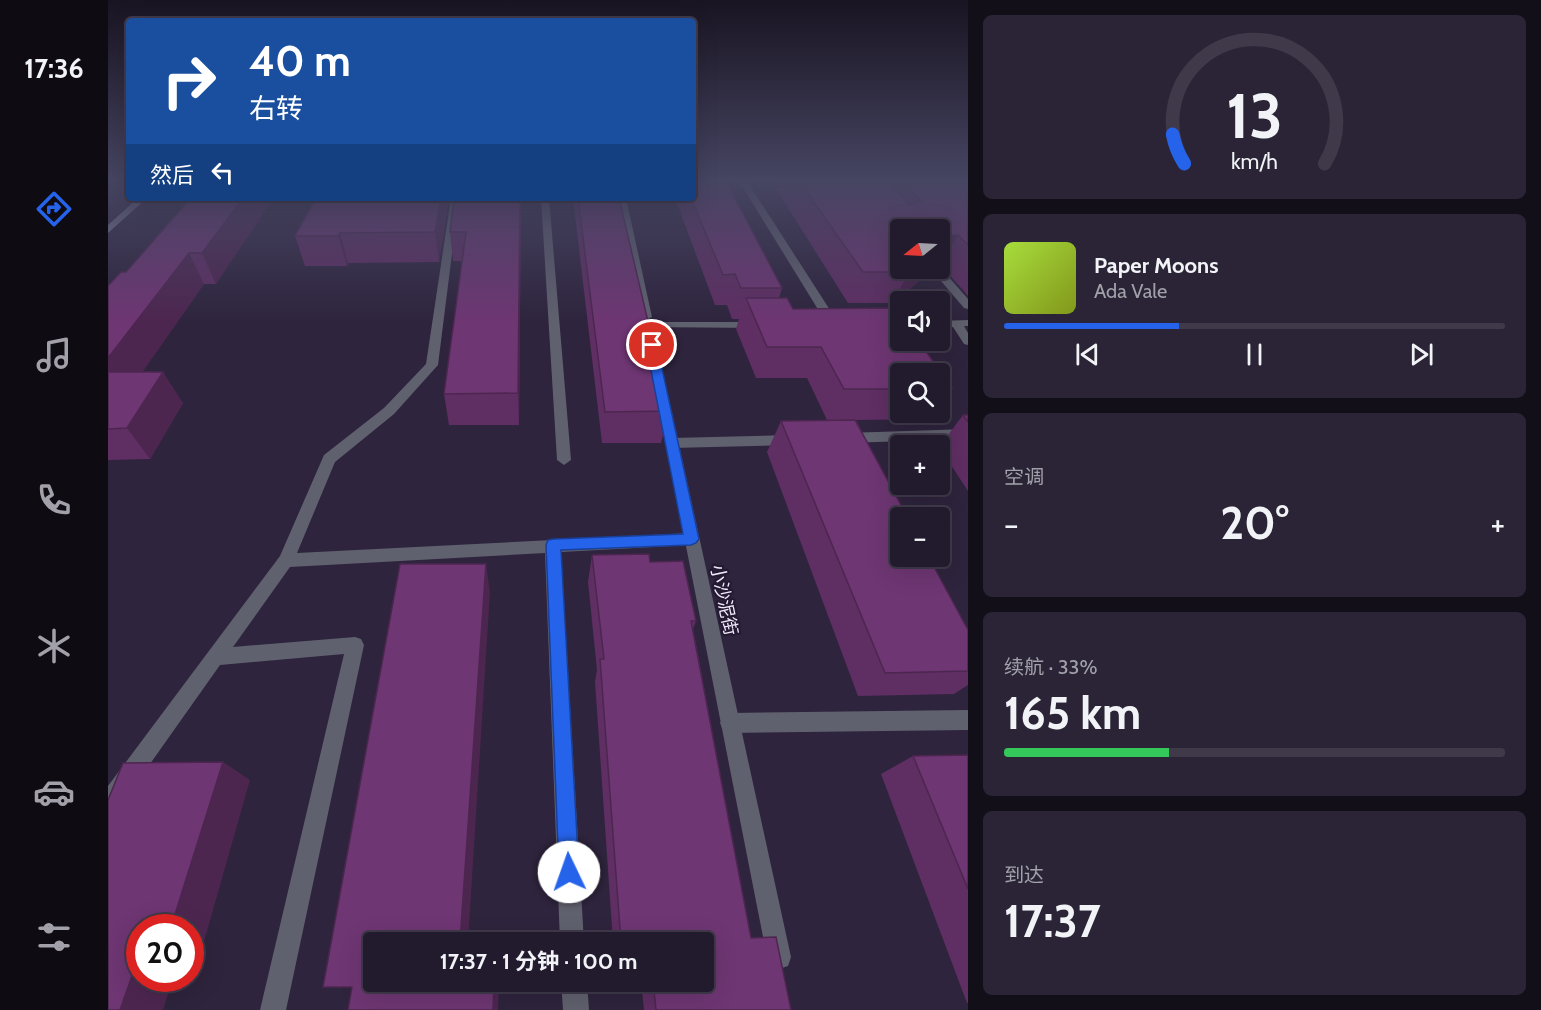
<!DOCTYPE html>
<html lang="zh">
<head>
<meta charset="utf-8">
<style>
  body { margin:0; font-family:Cabin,"Noto Sans SC",sans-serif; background:#2a2436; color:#f1f3f6; height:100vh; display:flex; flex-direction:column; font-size:22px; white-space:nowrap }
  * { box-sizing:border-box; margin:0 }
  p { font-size:20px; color:#a2a1aa }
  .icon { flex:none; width:33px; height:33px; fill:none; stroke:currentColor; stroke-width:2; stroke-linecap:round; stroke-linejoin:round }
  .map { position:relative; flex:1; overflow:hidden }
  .drawer { display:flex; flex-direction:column; gap:15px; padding:15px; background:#130f19; width:573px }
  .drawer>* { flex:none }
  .hud { position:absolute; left:18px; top:18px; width:570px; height:183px; border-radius:6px; box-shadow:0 6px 24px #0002,0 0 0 2px #3f394a; background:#1a4fa0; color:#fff; overflow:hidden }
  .needle { width:39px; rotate:252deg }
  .controls { position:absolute; left:782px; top:219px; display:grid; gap:12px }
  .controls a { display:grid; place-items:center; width:60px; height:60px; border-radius:6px; background:#221b2e; box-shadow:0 6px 24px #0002,0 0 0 2px #3f394a; font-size:30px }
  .speed { position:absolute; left:18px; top:914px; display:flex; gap:12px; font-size:30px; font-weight:700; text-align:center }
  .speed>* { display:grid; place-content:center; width:78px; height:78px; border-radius:50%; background:#221b2e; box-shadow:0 6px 24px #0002,0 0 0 2px #3f394a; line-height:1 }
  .speed .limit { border:9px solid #d22; background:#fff; color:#111 }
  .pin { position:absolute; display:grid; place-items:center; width:51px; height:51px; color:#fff; margin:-26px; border:3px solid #fff; border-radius:50%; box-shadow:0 2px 6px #0007 }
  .me { position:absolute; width:66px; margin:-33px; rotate:357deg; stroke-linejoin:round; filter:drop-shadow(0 0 4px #0008) }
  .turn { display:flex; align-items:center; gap:21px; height:126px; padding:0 24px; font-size:27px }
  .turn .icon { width:78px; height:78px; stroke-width:2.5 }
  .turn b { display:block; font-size:42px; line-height:51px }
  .then { display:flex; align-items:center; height:57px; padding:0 24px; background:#0003; gap:12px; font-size:22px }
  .big { font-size:45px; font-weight:700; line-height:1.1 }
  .drawer .card { flex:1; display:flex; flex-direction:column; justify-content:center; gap:9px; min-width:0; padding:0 21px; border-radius:9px; background:#2a2436 }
  .drawer .dial { align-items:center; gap:0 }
  .dial svg { height:156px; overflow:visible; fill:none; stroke:#3f394a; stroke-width:7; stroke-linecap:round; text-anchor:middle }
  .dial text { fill:#f1f3f6; stroke:none }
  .song { display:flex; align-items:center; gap:18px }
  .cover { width:72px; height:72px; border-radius:9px; background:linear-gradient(135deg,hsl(80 70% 55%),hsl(70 70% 35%)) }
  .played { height:6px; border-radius:3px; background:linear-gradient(90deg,#2563eb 35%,#3f394a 35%) }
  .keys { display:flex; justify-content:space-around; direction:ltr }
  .heat { display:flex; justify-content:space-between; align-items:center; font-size:33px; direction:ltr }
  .charge { height:9px; border-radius:4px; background:linear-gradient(90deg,#34c759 33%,#3f394a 0) }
  .trip { position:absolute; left:255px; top:932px; width:351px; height:60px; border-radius:6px; background:#221b2e; box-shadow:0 6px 24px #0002,0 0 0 2px #3f394a; font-weight:700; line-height:60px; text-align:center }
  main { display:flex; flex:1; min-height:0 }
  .tab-bar { display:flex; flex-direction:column; width:108px; justify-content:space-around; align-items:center; background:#0e0b12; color:#a2a1aa }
  .tab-bar .icon { width:42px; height:42px }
  .tab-bar .current { color:#2563eb }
  .tab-bar b { font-size:27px; color:#f1f3f6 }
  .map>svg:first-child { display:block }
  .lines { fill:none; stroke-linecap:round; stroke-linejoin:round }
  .service { fill:#60616e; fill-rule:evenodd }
  .minor { fill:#60616e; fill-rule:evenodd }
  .secondary { fill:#7e8095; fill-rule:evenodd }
  .wall { fill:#5f2e63 }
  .shaded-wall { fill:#4d2650 }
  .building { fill:#6e3673; stroke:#4d2650; stroke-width:1.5 }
  .route { fill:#2563eb; stroke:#184099; stroke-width:1.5 }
  .labels { text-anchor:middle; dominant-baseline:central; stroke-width:4.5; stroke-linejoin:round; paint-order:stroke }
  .street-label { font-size:18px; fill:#f2ebfc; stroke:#241a32 }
</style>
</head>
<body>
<main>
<nav class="tab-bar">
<b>17:36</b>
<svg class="icon current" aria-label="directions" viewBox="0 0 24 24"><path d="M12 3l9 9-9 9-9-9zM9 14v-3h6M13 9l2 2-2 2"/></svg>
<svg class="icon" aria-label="music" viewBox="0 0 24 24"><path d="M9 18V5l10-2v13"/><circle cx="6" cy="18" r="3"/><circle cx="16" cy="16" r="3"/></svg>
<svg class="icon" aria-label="phone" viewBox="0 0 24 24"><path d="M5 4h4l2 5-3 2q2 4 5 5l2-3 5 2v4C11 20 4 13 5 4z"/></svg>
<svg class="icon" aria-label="climate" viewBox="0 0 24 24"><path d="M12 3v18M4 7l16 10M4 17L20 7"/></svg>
<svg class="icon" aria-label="car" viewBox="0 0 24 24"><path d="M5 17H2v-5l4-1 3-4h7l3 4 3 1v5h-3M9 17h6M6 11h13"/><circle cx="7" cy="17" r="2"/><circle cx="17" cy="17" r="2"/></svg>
<svg class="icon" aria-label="filters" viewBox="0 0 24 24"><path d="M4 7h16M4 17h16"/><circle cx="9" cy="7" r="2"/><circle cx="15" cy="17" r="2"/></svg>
</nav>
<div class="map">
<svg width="860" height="1010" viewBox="0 0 860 1010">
  <rect width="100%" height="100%" fill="#2e243d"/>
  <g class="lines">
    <path class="service" d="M631,181h8l92,143 -2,2h-8l-2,-2z
      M343,198h8l-21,167 -44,49 -59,48 -38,91 394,-20 6,1 2,5 -2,5 -6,1 -130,7 23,390h-24l-15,-389 -255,14 -57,80 122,-10 6,2 3,6 -78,365h-26l84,-356 -124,11 -104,147 -8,3v-29l172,-230 44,-101 60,-47 42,-44z
      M433,198h8l22,262 -7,5 -7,-5z
      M831,266l29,33v10l-4,-1 -34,-40h9z
      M860,320v6h-4l4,7v12l-4,-1 -11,-17h-14v-6z
      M540,322h111l6,3 -6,3 -115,-1 -2,-2z
      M860,429v10l-122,4 -7,-5 7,-5z
      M684,435l7,5 -7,5 -120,3 -7,-5 7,-5z
      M860,710v20l-238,3 -7,-3 -3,-7 3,-7 7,-3z
      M453,981h26l2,29h-26z"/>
    <path class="minor" d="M510,198h8l26,119 -6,3 -6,-3z
      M555,395l6,4 122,558 -3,9 -9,3 -9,-3 -3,-9 -110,-558z"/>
    <path class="secondary" d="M30,198h9l-39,35v-8z"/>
  </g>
  <path class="wall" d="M585,181h33l56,107 -3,10h8l6,11 101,-1 6,8v24h18l34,48 -13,18v-32h-39v38h35l-5,7 -74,1 52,98h-8v38h28l40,74v55l-14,9 -96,2 -91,-244 14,-31 46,-1 -20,-42h-51l-20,-49 3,-10h-7l-5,-14h-12l-40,-107h18z
    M663,181h197v115l-27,-31 -2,-35 -9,42 -38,31h-44z
    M83,198l25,86h-12l-62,88 41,31 -33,56 -42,1v-174l18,-14z
    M208,198h133l-10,64 -91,1 -1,3h-42l-10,-30z
    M346,198h67l-2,227h-70l-5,-31 18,-133h-9l-3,-29z
    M465,198h46l50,213 -8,32h-59z
    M855,415h5v76l-29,-44z
    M484,555l58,7 46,59 -3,8 58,309 40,72h-147l-3,-29h63v-39h-91l-18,-260 2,-12 -9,-88z
    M860,755v248h-1l-86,-229 32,-18z"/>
  <path class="shaded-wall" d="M135,198h31l-58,86 -14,-31z
    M333,198h8l-10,64 -4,-30z
    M412,198h1l-2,227 -1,-32z
    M232,233l8,30 -1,3 -9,-30z
    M850,235l-17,30h-2v-18l6,-11z
    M81,253l15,31 -84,120 -12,-17v-29z
    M805,268h19l-2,4 -38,31 17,-31z
    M55,372l20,31 -33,56 -23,-31z
    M378,564l4,28 -22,350h-8z
    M115,762l27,18 -47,165h-13v-18h-19z
    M32,953v25h33l-10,32h-43z
    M386,981h5l-1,29h-5z"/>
  <path class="building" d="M585,181h33l56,107h-41l-6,-14 -12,1 -32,-77h2z
    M691,181h87l23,23 12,-3 -20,-20h67v64l-10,-10 -13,1 2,6 -8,6v-18h-39v38h13l-4,4h-46z
    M83,198h52l-41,55h-13l-81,105v-72l13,-14h5z
    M208,198h125l-6,34 -95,1 -2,3h-43z
    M346,198h66l-2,195 -74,1 22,-162h-16z
    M470,198h41l50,213 -64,1z
    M638,298h41l6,11 101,-1 6,8v24h18l34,48h-13v-14h-39v15h-56l-23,-42h-54z
    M0,372h55l-36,56 -19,1z
    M855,415h5v7z
    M747,420l53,98h-8v38h28l40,74v41l-83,2 -104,-252z
    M541,554l1,8 33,-1 13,60h-5l60,317 25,-1 15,73h-135l-3,-29h51v-39h-83l-21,-283h4l-12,-104z
    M292,564h86l-26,378h-86v39h120l-1,29h-145l4,-23h-29z
    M860,755v134l-55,-133z
    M115,762l-52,165h-31v26l-20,57h-12v-210l15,-37z"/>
  <linearGradient id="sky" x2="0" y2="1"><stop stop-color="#191422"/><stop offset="0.56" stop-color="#464562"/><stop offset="1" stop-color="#464562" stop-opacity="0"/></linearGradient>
  <rect width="860" height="322" fill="url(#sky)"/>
  <path class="route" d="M544,342l5,3 42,194 -3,4 -5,2 -130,5 18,322 -3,7 -7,3 -7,-3 -3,-7 -13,-327 2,-5 6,-1 129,-5 -37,-189z"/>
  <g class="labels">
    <g class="street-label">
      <text transform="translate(616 600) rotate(78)">小沙泥街</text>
    </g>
  </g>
</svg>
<div class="controls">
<a><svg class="needle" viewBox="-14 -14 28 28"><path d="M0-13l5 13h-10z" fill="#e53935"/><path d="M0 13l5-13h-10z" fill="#a2a1aa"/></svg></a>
<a><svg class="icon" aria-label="sound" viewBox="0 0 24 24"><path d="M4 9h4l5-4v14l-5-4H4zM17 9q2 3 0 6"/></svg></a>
<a><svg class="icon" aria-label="search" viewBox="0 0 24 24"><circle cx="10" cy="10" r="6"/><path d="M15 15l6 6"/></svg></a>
<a>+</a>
<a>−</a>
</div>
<div class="speed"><div class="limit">20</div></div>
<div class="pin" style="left:544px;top:345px;background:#d93025"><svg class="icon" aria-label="arrive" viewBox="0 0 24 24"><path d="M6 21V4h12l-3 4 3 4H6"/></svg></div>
<svg class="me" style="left:461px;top:872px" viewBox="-20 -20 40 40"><circle r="19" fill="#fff"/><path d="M0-13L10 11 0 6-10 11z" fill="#2563eb"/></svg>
<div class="trip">17:37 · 1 分钟 · 100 m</div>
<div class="hud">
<div class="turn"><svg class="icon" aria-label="right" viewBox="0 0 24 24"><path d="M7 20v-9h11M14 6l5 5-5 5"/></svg><div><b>40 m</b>右转</div></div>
<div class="then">然后<svg class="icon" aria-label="left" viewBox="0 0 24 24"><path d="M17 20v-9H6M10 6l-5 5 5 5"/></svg></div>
</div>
</div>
<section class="drawer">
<div class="card dial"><svg viewBox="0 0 100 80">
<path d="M14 69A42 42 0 1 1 86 69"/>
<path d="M14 69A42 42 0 0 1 8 54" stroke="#2563eb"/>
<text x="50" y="56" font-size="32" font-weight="700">13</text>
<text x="50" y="72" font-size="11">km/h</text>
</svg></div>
<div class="card">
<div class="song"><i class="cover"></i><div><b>Paper Moons</b><p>Ada Vale</p></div></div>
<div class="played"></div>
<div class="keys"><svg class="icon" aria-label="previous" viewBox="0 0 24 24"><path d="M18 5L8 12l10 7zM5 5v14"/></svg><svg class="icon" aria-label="pause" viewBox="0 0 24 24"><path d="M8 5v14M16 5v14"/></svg><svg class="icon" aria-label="next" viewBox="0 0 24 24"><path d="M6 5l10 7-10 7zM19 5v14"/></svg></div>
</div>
<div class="card"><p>空调</p>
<div class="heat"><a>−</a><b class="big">20°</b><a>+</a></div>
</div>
<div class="card"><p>续航 · 33%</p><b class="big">165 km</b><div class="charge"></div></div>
<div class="card"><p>到达</p><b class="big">17:37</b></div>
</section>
</main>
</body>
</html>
